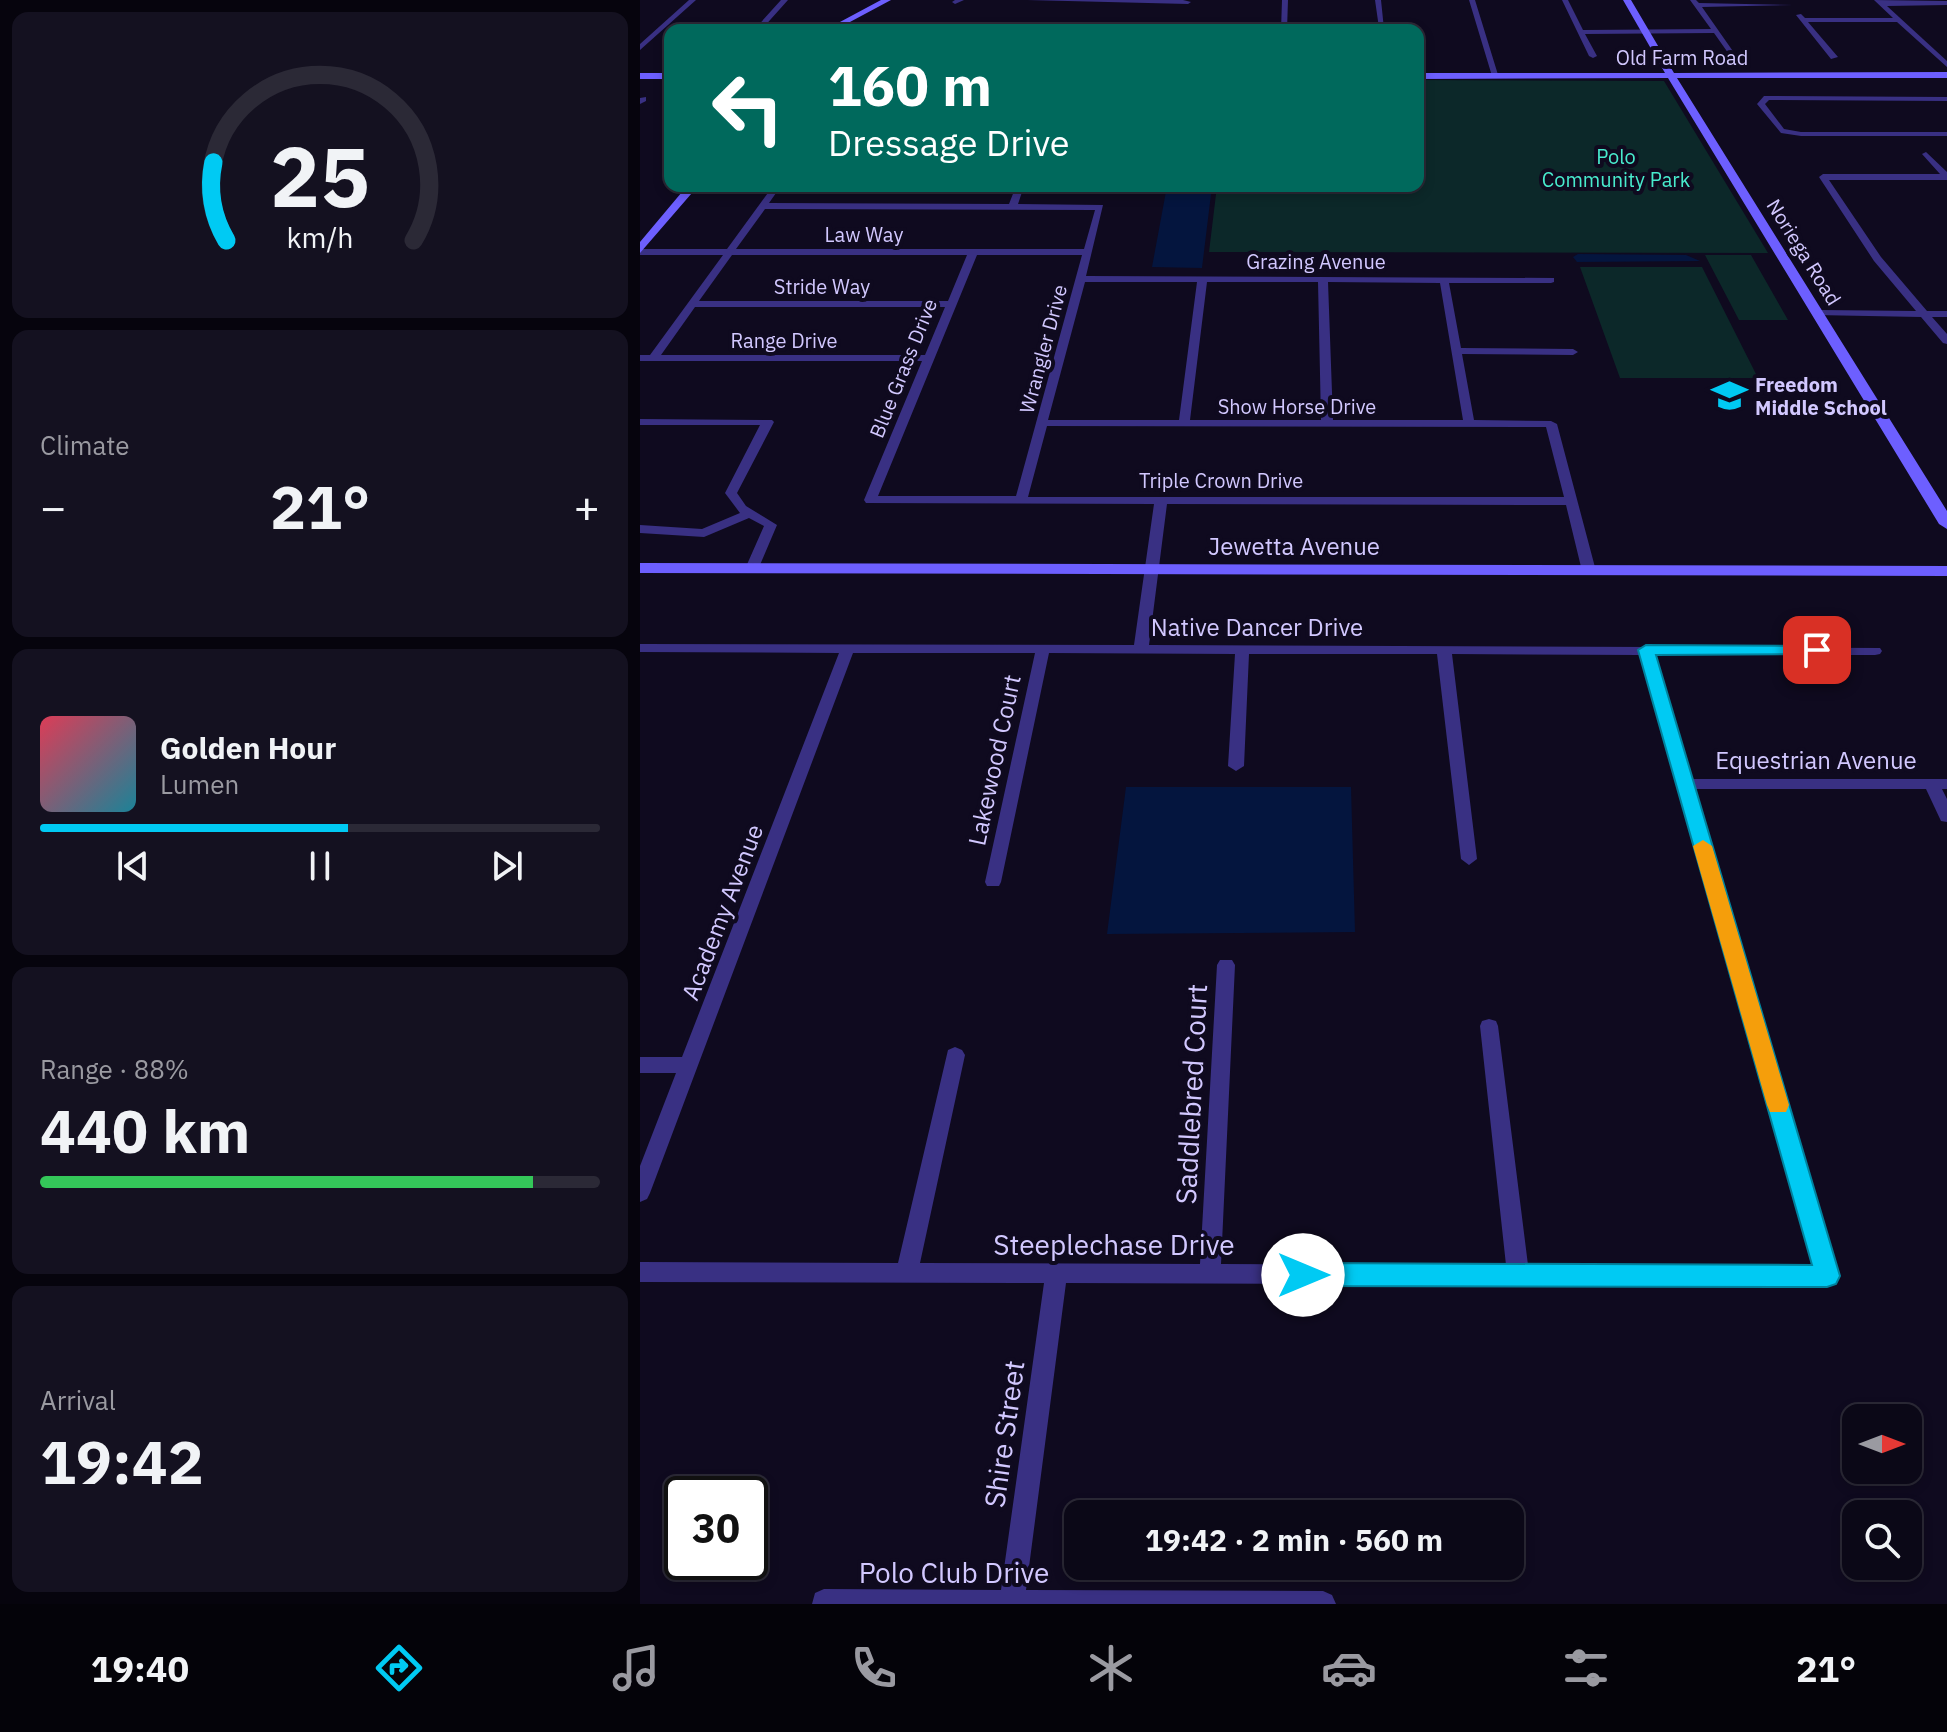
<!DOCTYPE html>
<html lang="en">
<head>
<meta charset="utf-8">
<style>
  body { margin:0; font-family:"IBM Plex Sans",sans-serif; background:#141120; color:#f1f3f6; height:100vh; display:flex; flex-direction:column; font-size:30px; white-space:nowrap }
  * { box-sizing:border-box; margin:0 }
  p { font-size:26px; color:#9a9aa1 }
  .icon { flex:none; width:44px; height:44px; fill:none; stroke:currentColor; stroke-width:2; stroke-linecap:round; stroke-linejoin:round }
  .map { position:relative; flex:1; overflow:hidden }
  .sheet { display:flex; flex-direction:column; gap:12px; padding:12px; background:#06040d; width:640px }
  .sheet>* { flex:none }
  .top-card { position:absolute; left:24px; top:24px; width:760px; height:168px; border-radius:16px; box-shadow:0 4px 12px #0003,0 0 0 2px #2b2936; background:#00695c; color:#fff; overflow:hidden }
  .needle { width:52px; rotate:90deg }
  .fabs { position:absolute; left:1202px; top:1404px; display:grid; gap:16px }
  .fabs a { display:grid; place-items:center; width:80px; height:80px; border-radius:16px; background:#0b0817; box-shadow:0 4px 12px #0003,0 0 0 2px #2b2936; font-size:40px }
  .speed { position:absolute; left:24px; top:1476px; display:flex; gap:16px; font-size:40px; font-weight:700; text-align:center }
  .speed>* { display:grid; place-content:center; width:104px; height:104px; border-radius:50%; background:#0b0817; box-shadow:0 4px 12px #0003,0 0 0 2px #2b2936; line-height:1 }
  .speed .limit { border:4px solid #111; border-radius:12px; background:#fff; color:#111 }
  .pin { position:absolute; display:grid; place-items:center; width:68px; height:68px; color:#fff; margin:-34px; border-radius:16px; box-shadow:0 4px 12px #0006 }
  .me { position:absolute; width:88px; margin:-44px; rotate:90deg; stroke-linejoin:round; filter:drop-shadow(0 0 6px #0008) }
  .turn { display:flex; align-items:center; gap:28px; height:168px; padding:0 32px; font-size:36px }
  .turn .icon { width:104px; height:104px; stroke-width:2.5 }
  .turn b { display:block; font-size:56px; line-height:68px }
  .big { font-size:60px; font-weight:700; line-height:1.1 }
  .sheet .card { flex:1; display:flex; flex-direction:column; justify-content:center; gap:12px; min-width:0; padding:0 28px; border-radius:16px; background:#141120 }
  .sheet .dial { align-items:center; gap:0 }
  .dial svg { height:208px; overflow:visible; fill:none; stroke:#2b2936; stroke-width:7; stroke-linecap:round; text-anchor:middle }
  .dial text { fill:#f1f3f6; stroke:none }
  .song { display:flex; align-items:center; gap:24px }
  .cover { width:96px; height:96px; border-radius:12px; background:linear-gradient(135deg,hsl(350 70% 55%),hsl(190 70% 35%)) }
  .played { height:8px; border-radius:4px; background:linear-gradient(90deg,#00caf3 55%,#2b2936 55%) }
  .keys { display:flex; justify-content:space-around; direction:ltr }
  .heat { display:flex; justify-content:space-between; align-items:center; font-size:44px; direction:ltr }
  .charge { height:12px; border-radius:6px; background:linear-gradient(90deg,#34c759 88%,#2b2936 0) }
  .trip { position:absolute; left:424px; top:1500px; width:460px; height:80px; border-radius:16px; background:#0b0817; box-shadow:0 4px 12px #0003,0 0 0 2px #2b2936; font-weight:700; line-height:80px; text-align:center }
  .tabs { display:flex; height:128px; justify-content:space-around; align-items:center; background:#040309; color:#9a9aa1 }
  .tabs .icon { width:56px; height:56px }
  .tabs .on { color:#00caf3 }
  .tabs b { font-size:36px; color:#f1f3f6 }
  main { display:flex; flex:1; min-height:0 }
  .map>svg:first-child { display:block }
  .green { fill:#0c2829 }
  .water { fill:#04153e }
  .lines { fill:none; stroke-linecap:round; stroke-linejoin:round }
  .street { fill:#393083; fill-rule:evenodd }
  .secondary { fill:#6d5fff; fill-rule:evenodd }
  .route { fill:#00caf3; stroke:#00839e; stroke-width:2 }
  .slow { fill:#f59e0b }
  .labels { text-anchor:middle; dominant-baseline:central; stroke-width:8; stroke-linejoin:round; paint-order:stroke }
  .far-street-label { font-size:20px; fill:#d2c8ff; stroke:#0f0a1f }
  .far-park-label { font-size:20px; fill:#48ebcd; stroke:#0f0a1f }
  .far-poi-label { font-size:20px; font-weight:bold; fill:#d2c8ff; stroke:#0f0a1f; text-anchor:start }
  .street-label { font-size:24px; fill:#d2c8ff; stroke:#0f0a1f }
  .near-street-label { font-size:28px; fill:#d2c8ff; stroke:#0f0a1f }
</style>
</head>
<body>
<main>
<section class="sheet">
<div class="card dial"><svg viewBox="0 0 100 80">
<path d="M14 69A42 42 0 1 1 86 69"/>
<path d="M14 69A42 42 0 0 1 9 39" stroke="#00caf3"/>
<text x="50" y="56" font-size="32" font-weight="700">25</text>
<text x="50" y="72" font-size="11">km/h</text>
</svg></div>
<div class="card"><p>Climate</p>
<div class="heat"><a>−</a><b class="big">21°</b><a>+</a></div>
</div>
<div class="card">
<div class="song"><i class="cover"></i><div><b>Golden Hour</b><p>Lumen</p></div></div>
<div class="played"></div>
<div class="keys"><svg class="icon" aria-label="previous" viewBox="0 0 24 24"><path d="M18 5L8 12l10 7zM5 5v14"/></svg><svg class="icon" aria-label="pause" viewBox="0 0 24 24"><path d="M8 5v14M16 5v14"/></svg><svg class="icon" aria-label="next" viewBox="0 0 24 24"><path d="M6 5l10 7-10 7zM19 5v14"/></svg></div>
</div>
<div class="card"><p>Range · 88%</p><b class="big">440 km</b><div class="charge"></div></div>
<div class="card"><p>Arrival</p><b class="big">19:42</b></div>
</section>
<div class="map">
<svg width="1307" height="1604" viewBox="0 0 1307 1604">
  <rect width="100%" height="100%" fill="#0f0a1f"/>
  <path class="green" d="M778,80l246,1 104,172 -559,-1 8,-66h201z
    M1065,255h46l37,65h-49z
    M940,267h122l56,111h-138z"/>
  <path class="water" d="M527,186h45l-10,82 -50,-1z
    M938,254l108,1 14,6 -123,1 -4,-5z
    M486,787h225l4,145 -248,2z"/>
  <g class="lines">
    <path class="street" d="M49,0h7l-56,50v-6z
      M141,0h7l-27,30h-7z
      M315,0h9l-9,4 -3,-2z
      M387,0h156l8,2 -3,2z
      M642,0h6l-1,30h-6z
      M735,0h6l3,29 -5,-1z
      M829,0h6l24,78 -7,-2z
      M922,0h6l15,30 128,-1 -21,-29h6l3,3 94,2 -91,2 35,50h-6l-17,-24 -129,1 12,22 -4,2 -4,-2z
      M1234,0l73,1v4l-60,1 60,55v6l-50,-45h-89l30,35 -7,2 -35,-44 5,-1 4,4h88z
      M263,25h280l3,2 -3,2 -282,-1z
      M1124,96l183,1v4l-178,-1 -4,4 19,25 17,3h146v4h-146l-20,-3 -24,-29z
      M6,97v4l-6,3v-6z
      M1286,152l21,20v8h-118l52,77 46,54h20v6h-15l15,17v10l-4,-1 -22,-26 -106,-2v-4l4,-1 97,1 -42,-50 -55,-84 4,-3h117l-18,-20z
      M133,186h8l-12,17 240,1 7,-18h8l-6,18 85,1 -17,71 468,2v4l-3,1h-102l12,65 112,1 5,3 -5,3 -111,-1 12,66 77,1 6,3 39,147 -2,3 -5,1 -7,-4 -16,-66 -399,-1 -18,141 731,3 2,3 -2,3 -5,1h-221l37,124h256v10h-5l5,10v23l-6,-1 -15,-32h-232l144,487 -3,7 -8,3 -761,-3 -40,307 297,1 9,4 4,9h-524l3,-11 9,-4 177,1 43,-307 -404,-1v-20l258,1 50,-213 7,-3 7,3 3,5 -45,208 280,1 17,-299 3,-5h12l3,5 -14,299 285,1 -26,-239 2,-5 7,-2 7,2 2,5 30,239 285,1 -173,-611 -188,-1 25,205 -8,6 -8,-6 -24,-205h-188l-5,112 -8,5 -8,-5 7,-112 -186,-1 -48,229 -2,4h-12l-2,-4 50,-229h-182l-203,540 -3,6 -7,3v-36l36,-93h-36v-16h42l157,-404 -199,-1v-8l494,1 20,-141 -288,-1 -2,-3 58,-139h-282v-6h10l73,-100h-83v-6h87zM125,209l330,1 -11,39h-348zM92,255h235l-19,46h-249zM337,255h105l-66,241h-138zM445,282h112l-18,138h-131zM567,282h111l3,138h-131zM688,282l112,1 23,137h-130zM55,307h250l-20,48h-264zM407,426l499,1 18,70h-536z
      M0,419l132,1 2,2 -37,71 9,13 31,19 -20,47 -5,1 -7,-4 19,-43 -15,-8 -45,19 -64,-4v-8l62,4 38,-16 -15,-20 35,-68h-120z"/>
    <path class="secondary" d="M241,0h10l-56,30h-10z
      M983,0h8l43,73 273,-1v6h-270l270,433v18l-8,-5 -271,-446 -250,1v-6h247z
      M0,73h30v6h-30z
      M47,186h11l-58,67v-11z
      M0,563l1307,3v10l-1307,-3z"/>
  </g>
  <path class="route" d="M1177,646l8,4 -2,4 -167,1 184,621 -4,8 -9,3 -524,-1 -8,-4 -4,-7 4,-8 8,-4 509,2 -174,-615 8,-5z"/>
  <path class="slow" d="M1063,840l9,6 77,259 -3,7h-16l-3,-7 -74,-259z"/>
  <defs>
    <symbol id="school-bare" viewBox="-9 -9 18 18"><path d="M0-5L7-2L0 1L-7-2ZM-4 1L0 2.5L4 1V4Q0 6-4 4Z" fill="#00caf3" stroke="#0f0a1f" stroke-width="2.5" paint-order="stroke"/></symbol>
  </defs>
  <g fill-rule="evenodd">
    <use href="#school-bare" x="1064" y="370" width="51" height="51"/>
  </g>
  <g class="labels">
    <g class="far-street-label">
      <text x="1042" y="57">Old Farm Road</text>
      <text x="224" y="234">Law Way</text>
      <text transform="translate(1164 252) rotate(58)">Noriega Road</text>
      <text x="676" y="261">Grazing Avenue</text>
      <text x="182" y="286">Stride Way</text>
      <text x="144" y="340">Range Drive</text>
      <text transform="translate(403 349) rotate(-75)">Wrangler Drive</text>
      <text transform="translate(263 368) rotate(-68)">Blue Grass Drive</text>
      <text x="657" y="406">Show Horse Drive</text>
      <text x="581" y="480">Triple Crown Drive</text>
    </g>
    <g class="far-park-label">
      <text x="976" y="156">Polo<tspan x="976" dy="23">Community Park</tspan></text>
    </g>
    <g class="far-poi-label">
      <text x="1115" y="384">Freedom<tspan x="1115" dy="23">Middle School</tspan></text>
    </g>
    <g class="street-label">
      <text x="654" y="546">Jewetta Avenue</text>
      <text x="617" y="627">Native Dancer Drive</text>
      <text transform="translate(354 760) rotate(-78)">Lakewood Court</text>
      <text x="1176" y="760">Equestrian Avenue</text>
      <text transform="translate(82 912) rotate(-69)">Academy Avenue</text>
    </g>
    <g class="near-street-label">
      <text transform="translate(551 1094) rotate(-87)">Saddlebred Court</text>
      <text x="474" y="1244">Steeplechase Drive</text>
      <text transform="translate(364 1434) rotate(-82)">Shire Street</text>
      <text x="314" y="1572">Polo Club Drive</text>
    </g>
  </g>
</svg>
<div class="fabs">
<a><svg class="needle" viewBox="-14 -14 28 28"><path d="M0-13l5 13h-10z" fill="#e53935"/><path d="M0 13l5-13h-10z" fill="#9a9aa1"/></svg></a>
<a><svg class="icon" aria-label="search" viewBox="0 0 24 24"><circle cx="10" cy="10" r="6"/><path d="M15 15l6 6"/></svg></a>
</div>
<div class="speed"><div class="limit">30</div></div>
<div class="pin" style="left:1177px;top:650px;background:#d93025"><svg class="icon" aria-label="arrive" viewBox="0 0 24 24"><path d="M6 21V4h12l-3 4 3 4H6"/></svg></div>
<svg class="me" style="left:663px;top:1275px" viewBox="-20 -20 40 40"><circle r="19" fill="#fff"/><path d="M0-13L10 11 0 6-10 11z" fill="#00caf3"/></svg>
<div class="trip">19:42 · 2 min · 560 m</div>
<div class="top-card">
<div class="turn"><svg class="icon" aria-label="left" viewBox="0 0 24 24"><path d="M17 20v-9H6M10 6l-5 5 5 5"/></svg><div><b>160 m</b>Dressage Drive</div></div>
</div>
</div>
</main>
<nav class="tabs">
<b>19:40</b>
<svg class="icon on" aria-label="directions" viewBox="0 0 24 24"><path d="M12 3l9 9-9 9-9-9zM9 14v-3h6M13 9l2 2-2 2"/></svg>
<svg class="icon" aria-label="music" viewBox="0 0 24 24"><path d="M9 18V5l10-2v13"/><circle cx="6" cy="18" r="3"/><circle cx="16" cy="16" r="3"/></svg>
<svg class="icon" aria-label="phone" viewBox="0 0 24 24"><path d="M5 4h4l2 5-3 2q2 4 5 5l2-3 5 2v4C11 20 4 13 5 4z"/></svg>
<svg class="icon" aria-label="climate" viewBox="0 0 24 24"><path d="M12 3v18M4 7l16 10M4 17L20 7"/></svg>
<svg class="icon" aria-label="car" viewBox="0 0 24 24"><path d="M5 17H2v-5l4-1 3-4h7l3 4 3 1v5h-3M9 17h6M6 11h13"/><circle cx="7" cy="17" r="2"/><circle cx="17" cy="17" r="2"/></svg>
<svg class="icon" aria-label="filters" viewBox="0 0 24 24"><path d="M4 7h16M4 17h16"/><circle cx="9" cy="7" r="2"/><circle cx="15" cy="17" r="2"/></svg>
<b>21°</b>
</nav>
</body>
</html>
